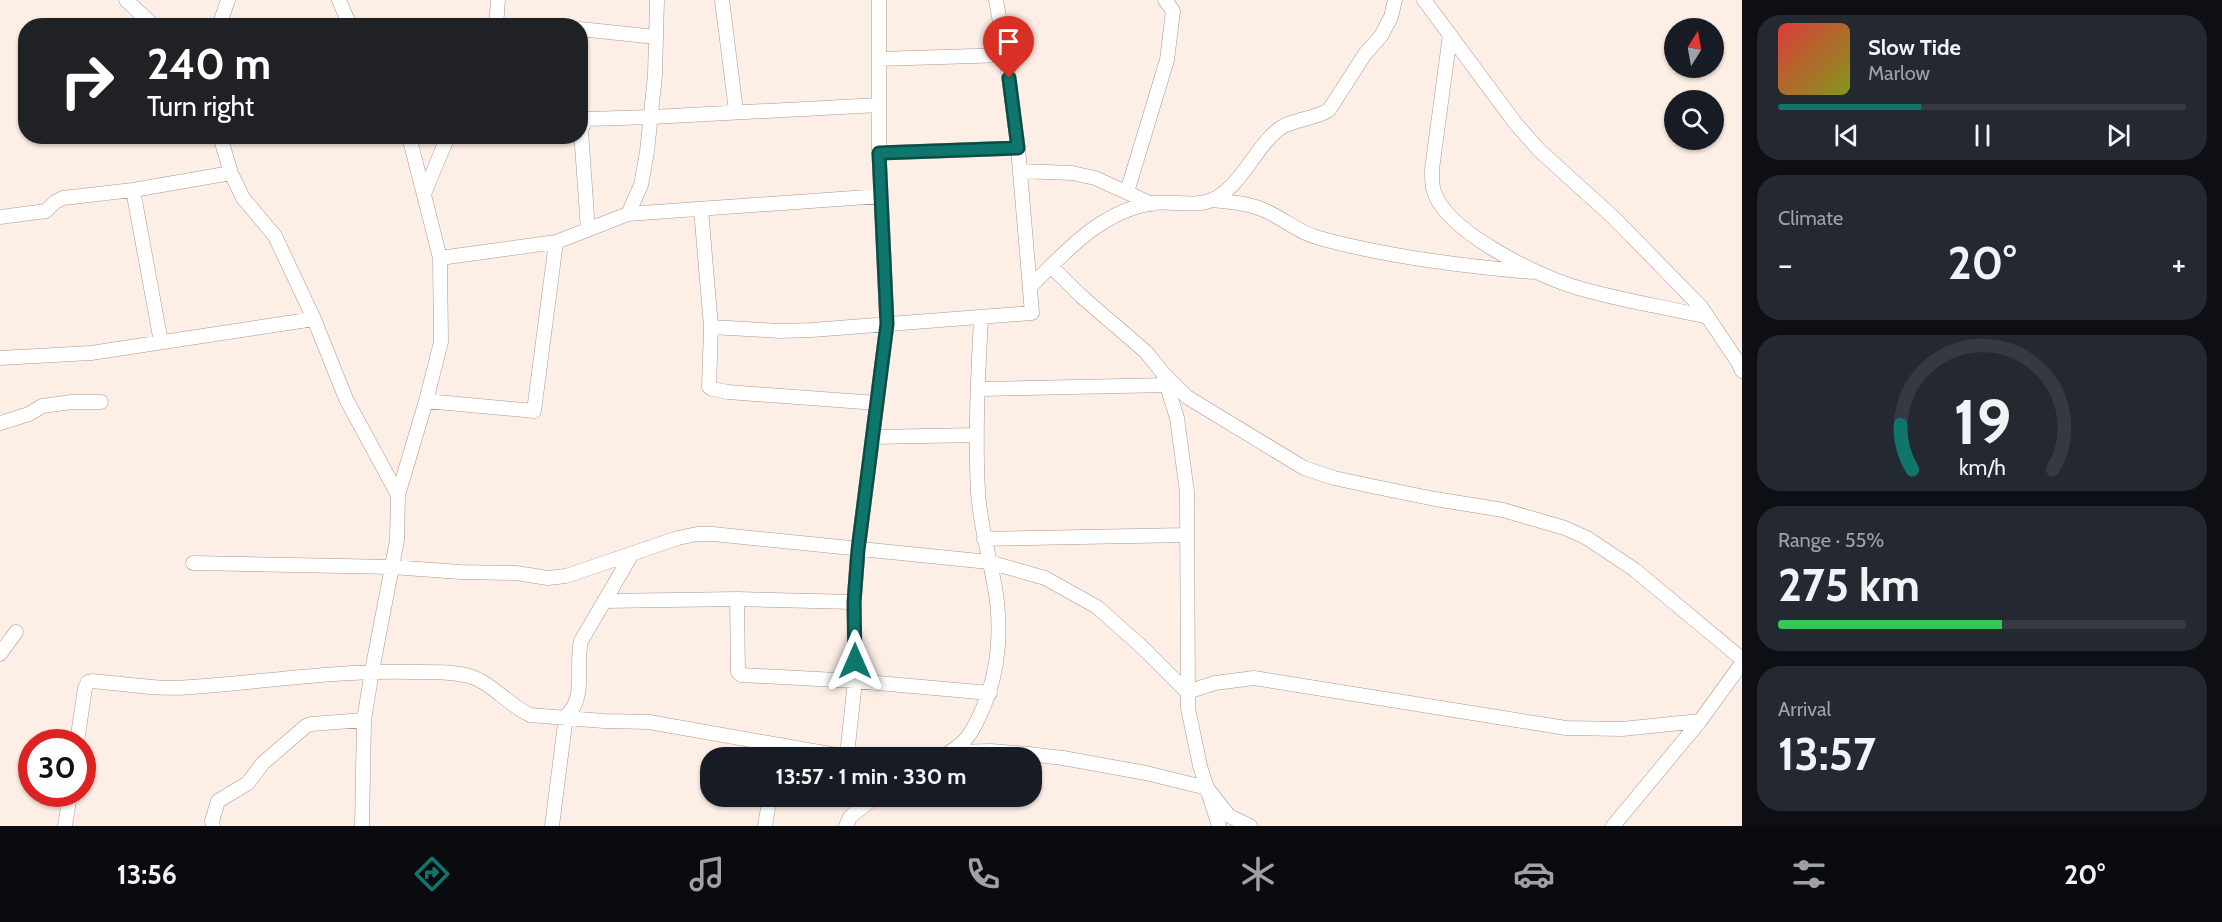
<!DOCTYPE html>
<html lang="en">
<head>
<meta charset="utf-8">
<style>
  body { margin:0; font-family:Cabin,sans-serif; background:#242831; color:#f1f3f6; height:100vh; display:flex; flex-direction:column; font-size:22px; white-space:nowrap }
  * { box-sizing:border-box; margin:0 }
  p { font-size:20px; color:#9ea1a6 }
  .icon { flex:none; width:33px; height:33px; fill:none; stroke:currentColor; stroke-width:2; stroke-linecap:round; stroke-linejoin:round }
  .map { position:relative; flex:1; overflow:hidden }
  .side { display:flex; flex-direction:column; gap:15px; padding:15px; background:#0d0f14; width:480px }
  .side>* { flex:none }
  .hud { position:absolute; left:18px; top:18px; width:570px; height:126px; border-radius:24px; box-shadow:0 2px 4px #0004; background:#202124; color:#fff; overflow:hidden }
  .needle { width:39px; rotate:11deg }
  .fabs { position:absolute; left:1664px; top:18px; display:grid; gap:12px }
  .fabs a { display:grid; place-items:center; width:60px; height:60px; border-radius:50%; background:#171b24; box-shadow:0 2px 4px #0004; font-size:30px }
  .speed { position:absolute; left:18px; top:729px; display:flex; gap:12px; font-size:30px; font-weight:700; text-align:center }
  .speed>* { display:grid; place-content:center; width:78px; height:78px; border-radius:50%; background:#171b24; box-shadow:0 2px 4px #0004; line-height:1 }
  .speed .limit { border:9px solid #d22; background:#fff; color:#111 }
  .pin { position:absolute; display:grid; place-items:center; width:51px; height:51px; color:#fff; margin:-62px -26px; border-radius:50% 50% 50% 0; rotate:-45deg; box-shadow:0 0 6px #0007 }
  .pin .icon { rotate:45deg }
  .me { position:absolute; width:66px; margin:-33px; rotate:0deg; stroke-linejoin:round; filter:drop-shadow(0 0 4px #0008) }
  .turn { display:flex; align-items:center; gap:21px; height:126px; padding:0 30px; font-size:27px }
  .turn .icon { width:78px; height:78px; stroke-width:2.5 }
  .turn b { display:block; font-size:42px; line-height:51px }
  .big { font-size:45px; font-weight:700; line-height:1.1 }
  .side .tile { flex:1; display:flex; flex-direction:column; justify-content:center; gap:9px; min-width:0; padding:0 21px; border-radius:24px; background:#242831 }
  .side .dial { align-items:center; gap:0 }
  .dial svg { height:156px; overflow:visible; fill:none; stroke:#363941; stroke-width:7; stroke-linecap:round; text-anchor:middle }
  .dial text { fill:#f1f3f6; stroke:none }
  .song { display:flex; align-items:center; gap:18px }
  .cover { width:72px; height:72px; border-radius:9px; background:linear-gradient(135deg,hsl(0 70% 55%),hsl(70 70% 35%)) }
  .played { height:6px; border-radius:3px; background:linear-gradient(90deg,#0f766e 35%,#363941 35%) }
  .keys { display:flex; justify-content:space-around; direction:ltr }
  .heat { display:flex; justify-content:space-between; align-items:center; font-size:33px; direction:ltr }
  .charge { height:9px; border-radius:4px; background:linear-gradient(90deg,#34c759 55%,#363941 0) }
  .trip { position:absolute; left:700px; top:747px; width:342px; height:60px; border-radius:24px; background:#171b24; box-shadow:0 2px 4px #0004; font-weight:700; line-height:60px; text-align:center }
  .menu { display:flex; height:96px; justify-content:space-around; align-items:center; background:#090b0e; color:#9ea1a6 }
  .menu .icon { width:42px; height:42px }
  .menu .on { color:#0f766e }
  .menu b { font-size:27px; color:#f1f3f6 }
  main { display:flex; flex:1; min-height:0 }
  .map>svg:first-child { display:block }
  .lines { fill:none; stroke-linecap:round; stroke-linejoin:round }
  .minor-casing { stroke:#a9988f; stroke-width:15 }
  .minor { stroke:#fff; stroke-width:14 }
  .route-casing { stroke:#0a4d48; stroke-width:15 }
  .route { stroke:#0f766e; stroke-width:10 }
</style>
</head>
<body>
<main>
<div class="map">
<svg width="1742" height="826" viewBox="0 0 1742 826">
  <rect width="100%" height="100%" fill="#fdeee6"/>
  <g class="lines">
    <defs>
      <path id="minor" d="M126,0l28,26
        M339,0l11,26
        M722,0l14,111
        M1424,0l92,124 23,26 75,68 87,89 37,55 4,9
        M219,26l9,-26
        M496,26l2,-26
        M580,29l76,8
        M1450,35l-18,134c0,6 0,13 1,19 9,42 103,87 142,99 43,13 89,20 133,30
        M879,59l127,-4
        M220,136l11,37 12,25 32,38 39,83 32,80 52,96 -1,45 -25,131 -8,49 -2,106
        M879,153l139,-5
        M1020,171l52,2 23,5 57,26
        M133,190l28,152
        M1127,192l40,-132 6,-49 -8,-11
        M424,194l24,-58
        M1212,200c18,2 37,3 54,11 18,8 33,22 53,27 69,19 141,28 213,34
        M701,209l10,118 -2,60 3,2 16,3 149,11
        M628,214l13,-29 6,-33 8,-77 2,-75
        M0,217l46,-6 9,-9 8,-4 70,-8 98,-17
        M588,230l-7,-99 3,-8 4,-4 64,-2 227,-12
        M440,258l116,-16 72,-28 253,-18
        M1051,266l30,30 65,56 17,21 14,45 10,74 1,216 12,58 19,60
        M1030,287c35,-35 71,-76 123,-84 19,-2 42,4 59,-3 30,-13 44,-56 70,-73 14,-8 32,-8 47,-17l36,-56 16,-18 10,-19 4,-17
        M711,327l69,4 32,-1 220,-17 -14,-165 -12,-93 -10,-55
        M0,358l91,-5 223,-34
        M1163,373l24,24 117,71 30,10 42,9 59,12 68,11 62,18 22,10 48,32 107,89
        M978,389l189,-4
        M426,401l108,10 22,-169
        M0,423l29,-9 13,-8 30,-4h29
        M873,437l103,-2
        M398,495l28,-94 15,-59 -1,-84 -31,-122
        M984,539l202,-4
        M193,563l199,4 68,5 56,1 32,5 18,-2 112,-38 19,-4h16l276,28 56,16 52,29 45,40 45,45 28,-9 39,-5 312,50 56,1 78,-8
        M737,599l1,73 3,3 114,6 135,12
        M604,601l133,-2 117,3
        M0,654l16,-22
        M77,742l8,-54 3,-6 4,-1c33,3 67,9 100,6 73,-5 145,-17 218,-15 19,0 40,-1 59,4 22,6 39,29 61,39l74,6 45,1 204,36
        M951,752l40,-1 37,3 35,4 83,15 61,15 22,28 21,10
        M847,755l8,-74 -1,-79 4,-52 29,-226 -8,-171v-153
        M940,758c25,-13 32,-24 43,-50 17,-39 19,-84 11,-126 -6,-30 -14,-59 -16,-90 -3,-58 0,-116 3,-174
        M65,826l5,-32
        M213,826l-1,-5 6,-20 30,-18 15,-20 43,-37 5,-2 53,-4
        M552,826l14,-110c21,-18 9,-50 15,-75l51,-87
        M765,826l5,-30
        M846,826l4,-9 26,-21
        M1613,826l87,-105 42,-58"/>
    </defs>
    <use href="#minor" class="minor-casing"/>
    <use href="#minor" class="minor"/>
  </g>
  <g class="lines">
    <defs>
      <path id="route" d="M855,661l-1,-59 4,-52 29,-226 -8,-171 139,-5 -9,-70"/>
    </defs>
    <use href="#route" class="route-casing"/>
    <use href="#route" class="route"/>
  </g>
</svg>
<div class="fabs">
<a><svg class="needle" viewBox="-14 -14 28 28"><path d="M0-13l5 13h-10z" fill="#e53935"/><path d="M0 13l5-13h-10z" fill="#9ea1a6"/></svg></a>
<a><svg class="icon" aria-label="search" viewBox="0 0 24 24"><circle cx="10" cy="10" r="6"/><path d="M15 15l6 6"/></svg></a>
</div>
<div class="speed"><div class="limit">30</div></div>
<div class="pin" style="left:1009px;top:78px;background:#d93025"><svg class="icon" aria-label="arrive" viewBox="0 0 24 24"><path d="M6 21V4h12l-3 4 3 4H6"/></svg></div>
<svg class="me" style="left:855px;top:661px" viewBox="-20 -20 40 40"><path d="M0-17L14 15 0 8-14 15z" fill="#0f766e" stroke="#fff" stroke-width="4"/></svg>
<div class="trip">13:57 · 1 min · 330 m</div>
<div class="hud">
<div class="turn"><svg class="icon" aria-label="right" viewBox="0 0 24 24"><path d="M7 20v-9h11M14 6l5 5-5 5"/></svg><div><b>240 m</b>Turn right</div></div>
</div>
</div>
<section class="side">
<div class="tile">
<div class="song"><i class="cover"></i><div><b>Slow Tide</b><p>Marlow</p></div></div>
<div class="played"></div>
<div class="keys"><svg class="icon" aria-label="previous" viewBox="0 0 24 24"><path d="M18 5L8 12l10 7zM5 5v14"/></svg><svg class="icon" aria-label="pause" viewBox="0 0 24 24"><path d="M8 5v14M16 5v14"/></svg><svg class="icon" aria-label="next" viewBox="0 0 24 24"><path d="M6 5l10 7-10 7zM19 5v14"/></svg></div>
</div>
<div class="tile"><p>Climate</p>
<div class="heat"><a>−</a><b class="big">20°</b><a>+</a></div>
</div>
<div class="tile dial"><svg viewBox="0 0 100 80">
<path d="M14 69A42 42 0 1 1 86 69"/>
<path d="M14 69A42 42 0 0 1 8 46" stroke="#0f766e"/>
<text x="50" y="56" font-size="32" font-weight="700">19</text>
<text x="50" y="72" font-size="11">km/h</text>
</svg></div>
<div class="tile"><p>Range · 55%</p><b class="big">275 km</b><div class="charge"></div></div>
<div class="tile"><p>Arrival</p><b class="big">13:57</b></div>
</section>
</main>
<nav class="menu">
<b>13:56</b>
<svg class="icon on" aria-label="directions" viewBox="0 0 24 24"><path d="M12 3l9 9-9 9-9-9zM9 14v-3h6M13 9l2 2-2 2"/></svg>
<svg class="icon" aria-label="music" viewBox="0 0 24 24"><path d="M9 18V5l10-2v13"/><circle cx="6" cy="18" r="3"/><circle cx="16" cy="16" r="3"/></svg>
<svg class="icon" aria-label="phone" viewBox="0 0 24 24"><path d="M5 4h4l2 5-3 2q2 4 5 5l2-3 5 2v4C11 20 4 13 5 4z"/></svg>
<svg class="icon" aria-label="climate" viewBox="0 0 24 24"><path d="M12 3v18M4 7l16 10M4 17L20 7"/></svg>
<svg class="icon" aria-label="car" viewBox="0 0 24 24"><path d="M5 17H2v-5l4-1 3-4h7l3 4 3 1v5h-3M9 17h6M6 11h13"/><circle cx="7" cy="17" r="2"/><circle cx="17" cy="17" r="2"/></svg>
<svg class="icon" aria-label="filters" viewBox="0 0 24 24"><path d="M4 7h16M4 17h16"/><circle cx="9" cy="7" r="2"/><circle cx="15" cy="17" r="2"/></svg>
<b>20°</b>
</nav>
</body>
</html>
